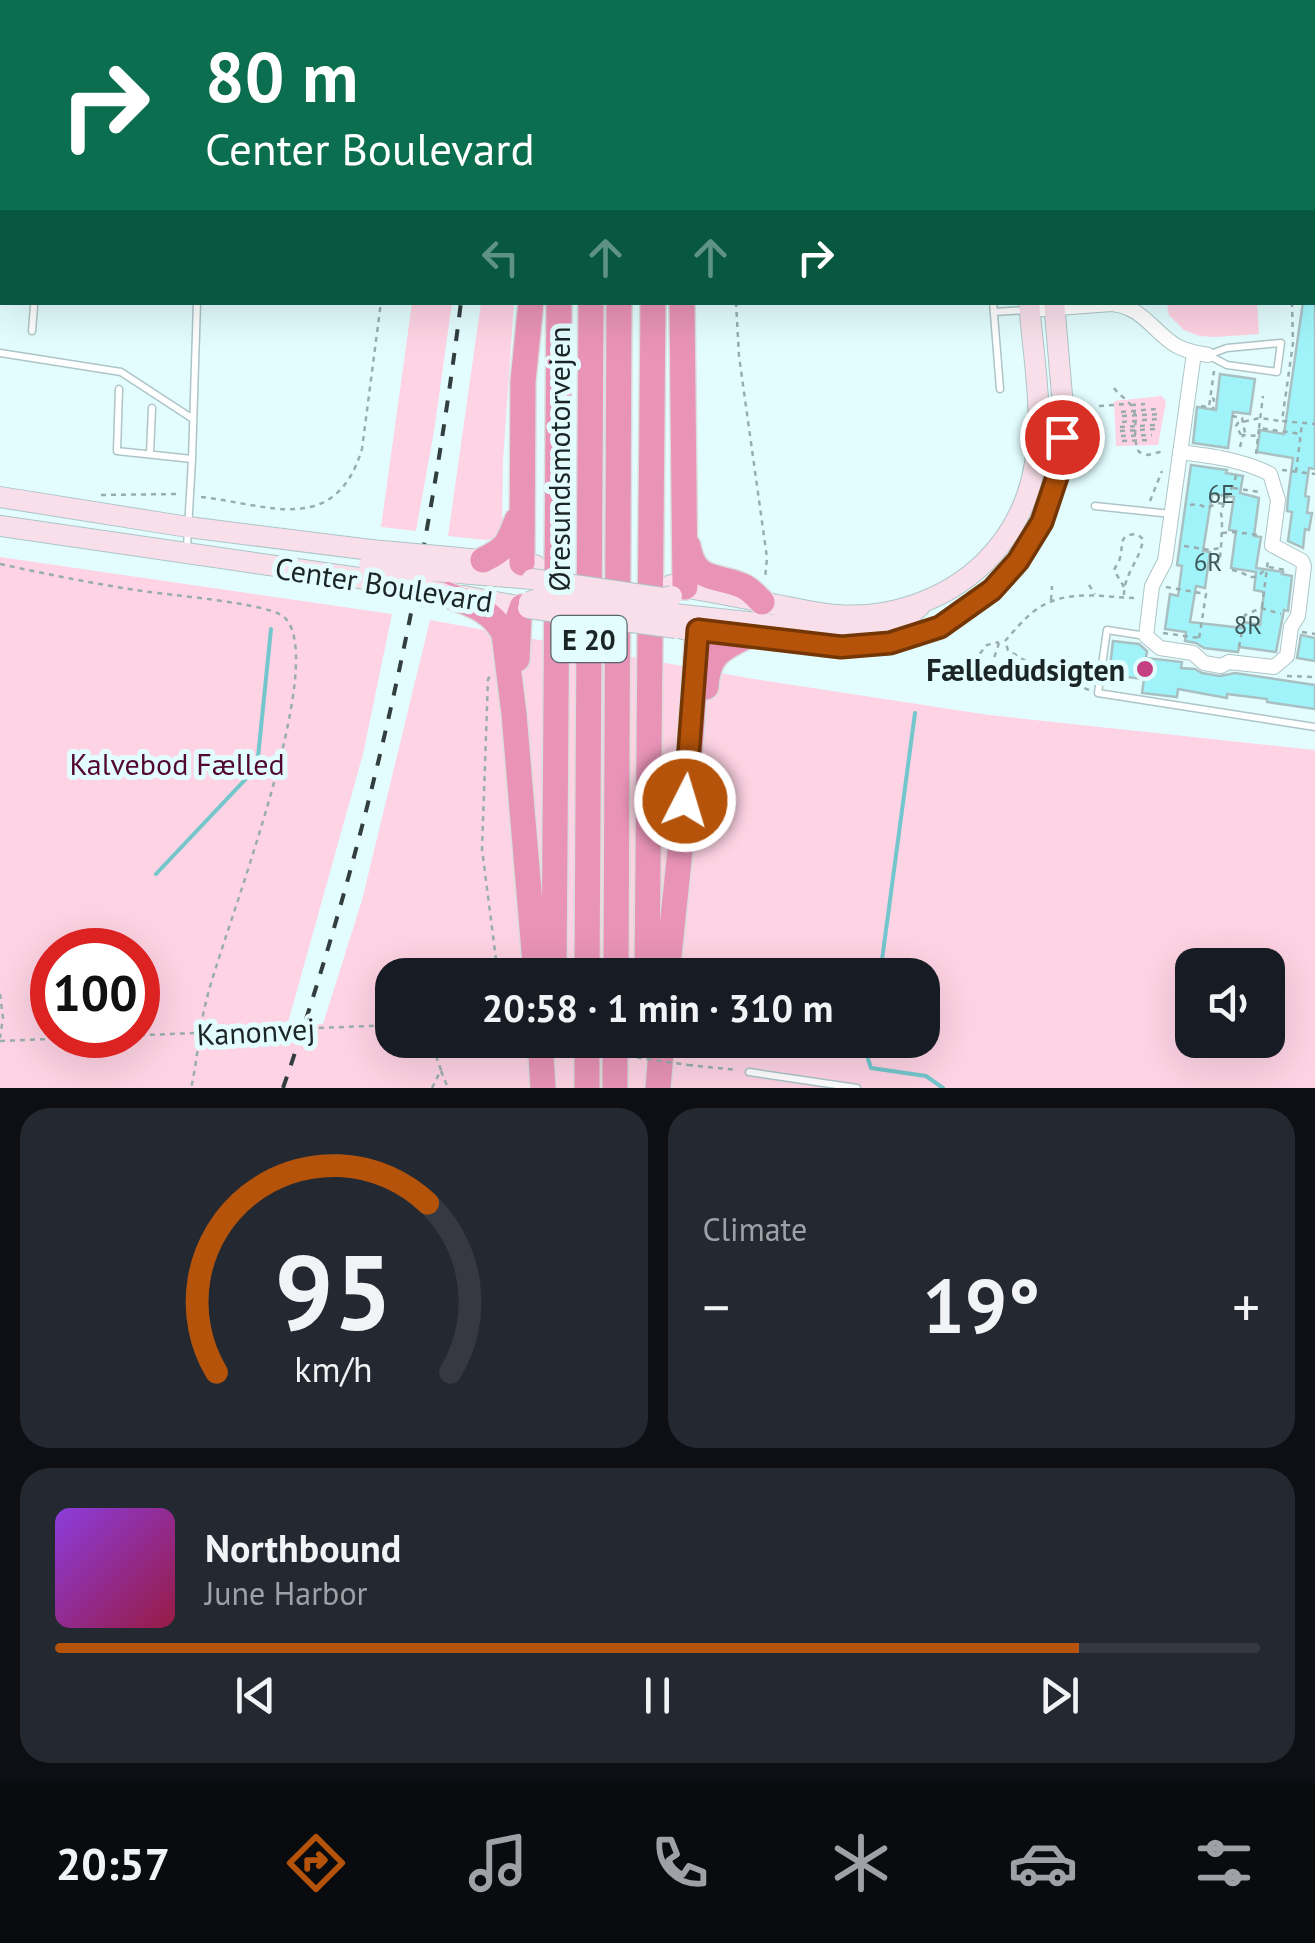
<!DOCTYPE html>
<html lang="en">
<head>
<meta charset="utf-8">
<style>
  body { margin:0; font-family:"PT Sans",sans-serif; background:#242831; color:#f1f3f6; height:100vh; display:flex; flex-direction:column; font-size:38px; white-space:nowrap }
  * { box-sizing:border-box; margin:0 }
  p { font-size:32px; color:#9ea1a6 }
  .icon { flex:none; width:55px; height:55px; fill:none; stroke:currentColor; stroke-width:2; stroke-linecap:round; stroke-linejoin:round }
  .map { position:relative; height:1088px; overflow:hidden }
  .panel { display:flex; flex-direction:column; gap:20px; padding:20px; background:#0d0f14; flex:1 }
  .panel>* { flex:none }
  .top-card { position:absolute; left:0px; top:0px; width:1315px; height:305px; box-shadow:0 10px 40px #0002; background:#0b6e4f; color:#fff; overflow:hidden }
  .tools { position:absolute; left:1175px; top:948px; display:grid; gap:20px }
  .tools a { display:grid; place-items:center; width:110px; height:110px; border-radius:20px; background:#171b24; box-shadow:0 10px 40px #0002; font-size:50px }
  .speed { position:absolute; left:30px; top:928px; display:flex; gap:20px; font-size:50px; font-weight:700; text-align:center }
  .speed>* { display:grid; place-content:center; width:130px; height:130px; border-radius:50%; background:#171b24; box-shadow:0 10px 40px #0002; line-height:1 }
  .speed .limit { border:15px solid #d22; background:#fff; color:#111 }
  .pin { position:absolute; display:grid; place-items:center; width:85px; height:85px; color:#fff; margin:-42px; border:5px solid #fff; border-radius:50%; box-shadow:0 2px 10px #0007 }
  .me { position:absolute; width:110px; margin:-55px; rotate:5deg; stroke-linejoin:round; filter:drop-shadow(0 0 8px #0008) }
  .turn { display:flex; align-items:center; gap:35px; height:210px; padding:0 40px; font-size:45px }
  .turn .icon { width:130px; height:130px; stroke-width:2.5 }
  .turn b { display:block; font-size:70px; line-height:85px }
  .lanes { display:flex; align-items:center; height:95px; padding:0 40px; background:#0003; justify-content:center; gap:50px; direction:ltr }
  .lanes .off { opacity:.35 }
  .big { font-size:75px; font-weight:700; line-height:1.1 }
  .panel .widget { flex:1; display:flex; flex-direction:column; justify-content:center; gap:15px; min-width:0; padding:0 35px; border-radius:30px; background:#242831 }
  .panel .dial { align-items:center; gap:0 }
  .dial svg { height:260px; overflow:visible; fill:none; stroke:#363941; stroke-width:7; stroke-linecap:round; text-anchor:middle }
  .dial text { fill:#f1f3f6; stroke:none }
  .song { display:flex; align-items:center; gap:30px }
  .cover { width:120px; height:120px; border-radius:15px; background:linear-gradient(135deg,hsl(270 70% 55%),hsl(340 70% 35%)) }
  .played { height:10px; border-radius:5px; background:linear-gradient(90deg,#b45309 85%,#363941 85%) }
  .keys { display:flex; justify-content:space-around; direction:ltr }
  .heat { display:flex; justify-content:space-between; align-items:center; font-size:55px; direction:ltr }
  .panel .tiles { flex:1; display:grid; gap:20px; grid-template-columns:1fr 1fr }
  .widget:last-child { grid-column:span 2 }
  .trip { position:absolute; left:375px; top:958px; width:565px; height:100px; border-radius:30px; background:#171b24; box-shadow:0 10px 40px #0002; font-weight:700; line-height:100px; text-align:center }
  .dock { display:flex; height:160px; justify-content:space-around; align-items:center; background:#090b0e; color:#9ea1a6 }
  .dock .icon { width:70px; height:70px }
  .dock .selected { color:#b45309 }
  .dock b { font-size:45px; color:#f1f3f6 }
  .map>svg:first-child { display:block }
  .green { fill:#fed3e3; fill-rule:evenodd }
  .lines { fill:none; stroke-linecap:round; stroke-linejoin:round }
  .stream { stroke:#74c6cd; stroke-width:4 }
  .building { fill:#a0f3f9; stroke:#a8c0c2; stroke-width:2.5; fill-rule:evenodd }
  .secondary-tunnel { stroke:#bbd2d4; stroke-width:20; stroke-dasharray:20 10; stroke-linecap:butt }
  .lane-casing { stroke:#adc5c7; stroke-width:9 }
  .street-casing { stroke:#adc5c7; stroke-width:16 }
  .secondary-casing { stroke:#adc5c7; stroke-width:22 }
  .highway-casing { stroke:#dbdcdc; stroke-width:28 }
  .path { stroke:#99adaf; stroke-width:2.5; stroke-dasharray:5 5; stroke-linecap:butt }
  .lane { stroke:#fff; stroke-width:6 }
  .street { stroke:#fff; stroke-width:14 }
  .secondary { stroke:#f8dfe9; stroke-width:20 }
  .highway { stroke:#e993b7; stroke-width:25 }
  .rail { stroke:#333e3f; stroke-width:4; stroke-dasharray:12 12; stroke-linecap:butt }
  .secondary-bridge-casing { stroke:#adc5c7; stroke-width:22; stroke-linecap:butt }
  .path-bridge { stroke:#99adaf; stroke-width:2.5; stroke-dasharray:5 5; stroke-linecap:butt }
  .secondary-bridge { stroke:#f8dfe9; stroke-width:20 }
  .route-casing { stroke:#753606; stroke-width:25 }
  .route { stroke:#b45309; stroke-width:18 }
  .poi-dot { fill:#c44083; stroke:#e3fdff; stroke-width:4 }
  .labels { text-anchor:middle; dominant-baseline:central; stroke-width:10; stroke-linejoin:round; paint-order:stroke }
  .number-label { font-size:25px; fill:#3d585b }
  .shield { fill:#e3fdff; stroke:#586667; stroke-width:2.5 }
  .shield-label { font-size:28px; font-weight:bold; fill:#1c2526 }
  .street-label { font-size:30px; fill:#1c2526; stroke:#e3fdff }
  .poi-label { font-size:30px; font-weight:bold; fill:#1c2526; stroke:#e3fdff; text-anchor:end }
  .park-label { font-size:30px; fill:#520831; stroke:#e3fdff }
</style>
</head>
<body>
<div class="map">
<svg width="1315" height="1088" viewBox="0 0 1315 1088">
  <rect width="100%" height="100%" fill="#e3fdff"/>
  <path class="green" d="M412,303h40l-18,128 -18,100 -35,-4z
    M481,303h33l-11,158 -1,71 -5,7 -12,1 -37,-4z
    M1192,303h65l2,31 -44,3 -15,-1 -16,-6 -15,-15 -2,-11z
    M1162,396l4,6 -8,43 -42,1 -2,-45z
    M0,557l392,57 -29,140 -76,272 36,-2 39,-124 68,-280 318,58 241,37 326,35v338h-1315zM52,950h86v85h-86zM1192,965h76v75h-76zM392,975h530v65h-530z"/>
  <g class="lines">
    <path class="stream" d="M156,874l101,-107 14,-138
      M880,975l35,-262
      M871,1040l-3,19 3,9 55,8 17,12"/>
  </g>
  <path class="building" d="M1303,302h12v167l-6,-1 -4,28 4,1 -2,16h5l-3,17 -4,-1 -2,19 -15,-7 4,-29 -5,-1 1,-15 5,-38 -36,-6 3,-22 24,4z
    M1220,374l35,5 -5,35 -17,-2 -5,36 -35,-5 4,-36 19,3z
    M1191,465l36,5 -1,3 17,3 -3,17 19,5 -5,38 7,1 -5,31 27,4 -1,2 10,2 -4,35 -4,-1 -8,42 -37,-5 -1,5 -34,-4 -8,-5 -11,-2 1,-9 -21,-3 5,-35 8,2 4,-30 -5,-1zM1212,494l22,3 -5,33 7,1 -5,37 25,4 -2,18 10,2 -4,33 -16,-3 -1,6 -53,-6 6,-36 9,2 5,-36 -7,-1z
    M1301,635l14,3v23l-18,-3z
    M1113,641l26,3 8,7 -1,7 36,4 -1,6 14,1 7,4 18,3 15,-3 80,12v24l-48,-7v-3l-40,-5v4l-49,-9 -1,8 -35,-4 2,-14 -35,-4z"/>
  <g class="lines">
    <path class="secondary-tunnel" d="M0,6h2
      M0,26h2"/>
    <defs>
      <path id="lane" d="M805,0v2
        M1122,0v2
        M0,66h2
        M0,172h2
        M993,302l7,87
        M994,312l34,-2
        M32,331l2,-25
        M1281,343l-4,29 -50,-7 -19,-10 19,-7z
        M0,353l121,19 72,47
        M119,389l-2,62 75,8 5,-157
        M150,454l2,-46
        M1095,506l76,8
        M187,547l5,-88
        M1146,636l-39,-6 -9,63 217,34
        M749,1072l108,16"/>
      <path id="street" d="M908,0v2
        M1030,310l82,-6c30,3 40,26 63,41 10,6 21,8 33,10
        M1180,452c32,4 63,8 90,22l8,26 -6,45 30,16 2,5 -6,50 -7,11 -4,29 -13,11 -45,-5 -8,4 -17,-3 -11,-10 -33,-5 -14,-12 6,-50 13,-25 29,-208"/>
      <path id="secondary" d="M1008,0v2
        M1032,0v2
        M0,497l188,30 183,23
        M0,526l366,53
        M449,557l86,8
        M446,572l86,7
        M671,585c30,5 61,11 91,17 24,4 50,11 75,13 53,4 109,-15 147,-52 28,-28 45,-61 51,-100 9,-54 -2,-107 -6,-161
        M464,596l64,12
        M674,614l111,12 72,4 44,-7 19,-17
        M683,629l158,18 49,-4 50,-16 52,-37 26,-29 24,-39 19,-55 2,-60 -9,-105"/>
      <path id="highway" d="M653,0v2
        M560,2v-2
        M592,2v-2
        M620,2v-2
        M682,302l3,285
        M688,546c7,37 27,28 55,40 7,3 13,10 19,16
        M483,560c23,-11 25,-16 34,-40
        M522,563l1,-182 8,-79
        M443,593c24,10 49,16 61,41l10,80 22,261
        M517,659l2,-43 3,-9
        M706,687c2,-32 13,-37 41,-51
        M554,975l5,-673
        M587,975l4,-673
        M616,975l3,-673
        M647,975l6,-673
        M667,975l22,-210 9,-135
        M540,1040l3,48
        M587,1088v-48
        M615,1088v-48
        M658,1088l4,-48"/>
    </defs>
    <use href="#lane" class="lane-casing"/>
    <use href="#street" class="street-casing"/>
    <use href="#secondary" class="secondary-casing"/>
    <use href="#highway" class="highway-casing"/>
    <path class="path" d="M222,0l16,2
      M407,0l19,2
      M452,0l19,2
      M721,0v2
      M865,0v2
      M58,2v-2
      M391,2v-2
      M428,2v-2
      M1312,21h3
      M1312,35l3,-1
      M1312,284h3
      M1312,292h3
      M736,302l3,54 28,202 -2,21
      M1292,302l1,41 -11,78 33,3
      M1151,303l1,-1
      M1114,388c5,7 15,13 19,20 6,13 -2,28 6,44l9,3 16,-4
      M1212,398l2,1 -1,10
      M1131,405l14,-1
      M1099,406l27,-2
      M1201,406l8,1 5,-36
      M1121,412l35,-3
      M1122,416l39,-2
      M1232,416l10,2 3,15
      M1122,422l35,-3
      M1120,427l36,-2
      M1259,428l4,-32
      M1120,431l36,-2
      M1241,435l-5,-9 2,-3 22,-5 20,3
      M1121,436l31,-1
      M1122,441l30,-1
      M1240,447l3,-12 15,1
      M1256,454l3,-26 42,6
      M1282,470l33,4
      M1296,472l6,-48
      M1233,488l26,4
      M101,495l77,-1
      M201,497c66,7 134,41 161,-48l19,-147
      M1150,501l12,-30
      M1190,505l8,-1 9,4 11,-5 6,1
      M1222,533l13,-1 23,3
      M1184,546l26,4 10,-2
      M1214,563l5,-1c2,-6 3,-32 3,-41 1,-2 -1,-5 -1,-8 2,-13 13,-25 15,-38
      M0,564c47,10 95,20 142,27 26,4 127,12 142,26 48,43 -62,318 -77,381 -8,29 -9,60 -16,90
      M1269,567l17,3
      M1232,570c17,2 19,16 34,-2
      M1089,585l6,9
      M1124,587l-10,-17c2,-4 5,-8 6,-12 4,-14 -3,-23 17,-24l6,5c-2,20 -20,36 -19,57
      M1166,587l40,7 -7,45
      M1051,600l1,-14
      M1262,607l6,-47
      M1302,632l13,2
      M1163,633l36,5
      M1239,647l6,-32 16,-7 20,6
      M967,669l20,-24 12,-3
      M988,676l11,-33
      M1287,676l28,1
      M490,677l-2,2 -6,170 16,126
      M1089,690c-29,-11 -55,-23 -81,-40l-3,-9c9,-10 18,-21 28,-29 30,-24 67,-15 102,-14
      M0,994l3,24 -3,20
      M0,1041l219,-9
      M688,1065l49,5
      M441,1071l7,17
      M432,1088l9,-18 -4,-11 1,-19"/>
    <use href="#lane" class="lane"/>
    <use href="#street" class="street"/>
    <use href="#secondary" class="secondary"/>
    <use href="#highway" class="highway"/>
    <path class="rail" d="M486,2v-2
      M283,1088c88,-254 145,-519 178,-786"/>
    <defs>
      <path id="secondary-bridge" d="M371,550l78,7
        M369,565l77,7
        M366,579l77,14
        M532,579l131,19 9,-2
        M529,602l17,-6 128,18
        M528,608l148,20"/>
    </defs>
    <use href="#secondary-bridge" class="secondary-bridge-casing"/>
    <path class="path-bridge" d="M219,1032l173,-7
      M518,1040l170,25"/>
    <use href="#secondary-bridge" class="secondary-bridge"/>
  </g>
  <g class="lines">
    <defs>
      <path id="route" d="M685,801l13,-171 143,17 49,-4 50,-16 52,-37 26,-29 24,-39 18,-54 2,-31"/>
    </defs>
    <use href="#route" class="route-casing"/>
    <use href="#route" class="route"/>
  </g>
  <circle class="poi-dot" cx="1145" cy="669" r="10"/>
  <g class="labels">
    <g class="number-label">
      <text x="1221" y="494">6E</text>
      <text x="1208" y="562">6R</text>
      <text x="1248" y="625">8R</text>
    </g>
    <rect class="shield" x="551.5" y="616" width="75" height="46" rx="8"/>
    <g class="shield-label">
      <text x="589" y="639">E 20</text>
    </g>
    <g class="street-label">
      <text transform="translate(558 459) rotate(-90)">Øresundsmotorvejen</text>
      <text transform="translate(384 584) rotate(9)">Center Boulevard</text>
      <text transform="translate(256 1031) rotate(-3)">Kanonvej</text>
    </g>
    <g class="poi-label">
      <text x="1125" y="669">Fælledudsigten</text>
    </g>
    <g class="park-label">
      <text x="177" y="763">Kalvebod Fælled</text>
    </g>
  </g>
</svg>
<div class="tools">
<a><svg class="icon" aria-label="sound" viewBox="0 0 24 24"><path d="M4 9h4l5-4v14l-5-4H4zM17 9q2 3 0 6"/></svg></a>
</div>
<div class="speed"><div class="limit">100</div></div>
<div class="pin" style="left:1062px;top:437px;background:#d93025"><svg class="icon" aria-label="arrive" viewBox="0 0 24 24"><path d="M6 21V4h12l-3 4 3 4H6"/></svg></div>
<svg class="me" style="left:685px;top:801px" viewBox="-20 -20 40 40"><circle r="17" fill="#b45309" stroke="#fff" stroke-width="3"/><path d="M0-11L8 9 0 5-8 9z" fill="#fff"/></svg>
<div class="trip">20:58 · 1 min · 310 m</div>
<div class="top-card">
<div class="turn"><svg class="icon" aria-label="right" viewBox="0 0 24 24"><path d="M7 20v-9h11M14 6l5 5-5 5"/></svg><div><b>80 m</b>Center Boulevard</div></div>
<div class="lanes"><svg class="icon off" aria-label="left" viewBox="0 0 24 24"><path d="M17 20v-9H6M10 6l-5 5 5 5"/></svg><svg class="icon off" aria-label="ahead" viewBox="0 0 24 24"><path d="M12 20V5M6 11l6-6 6 6"/></svg><svg class="icon off" aria-label="ahead" viewBox="0 0 24 24"><path d="M12 20V5M6 11l6-6 6 6"/></svg><svg class="icon" aria-label="right" viewBox="0 0 24 24"><path d="M7 20v-9h11M14 6l5 5-5 5"/></svg></div>
</div>
</div>
<section class="panel">
<div class="tiles">
<div class="widget dial"><svg viewBox="0 0 100 80">
<path d="M14 69A42 42 0 1 1 86 69"/>
<path d="M14 69A42 42 0 0 1 79 17" stroke="#b45309"/>
<text x="50" y="56" font-size="32" font-weight="700">95</text>
<text x="50" y="72" font-size="11">km/h</text>
</svg></div>
<div class="widget"><p>Climate</p>
<div class="heat"><a>−</a><b class="big">19°</b><a>+</a></div>
</div>
<div class="widget">
<div class="song"><i class="cover"></i><div><b>Northbound</b><p>June Harbor</p></div></div>
<div class="played"></div>
<div class="keys"><svg class="icon" aria-label="previous" viewBox="0 0 24 24"><path d="M18 5L8 12l10 7zM5 5v14"/></svg><svg class="icon" aria-label="pause" viewBox="0 0 24 24"><path d="M8 5v14M16 5v14"/></svg><svg class="icon" aria-label="next" viewBox="0 0 24 24"><path d="M6 5l10 7-10 7zM19 5v14"/></svg></div>
</div>
</div>
</section>
<nav class="dock">
<b>20:57</b>
<svg class="icon selected" aria-label="directions" viewBox="0 0 24 24"><path d="M12 3l9 9-9 9-9-9zM9 14v-3h6M13 9l2 2-2 2"/></svg>
<svg class="icon" aria-label="music" viewBox="0 0 24 24"><path d="M9 18V5l10-2v13"/><circle cx="6" cy="18" r="3"/><circle cx="16" cy="16" r="3"/></svg>
<svg class="icon" aria-label="phone" viewBox="0 0 24 24"><path d="M5 4h4l2 5-3 2q2 4 5 5l2-3 5 2v4C11 20 4 13 5 4z"/></svg>
<svg class="icon" aria-label="climate" viewBox="0 0 24 24"><path d="M12 3v18M4 7l16 10M4 17L20 7"/></svg>
<svg class="icon" aria-label="car" viewBox="0 0 24 24"><path d="M5 17H2v-5l4-1 3-4h7l3 4 3 1v5h-3M9 17h6M6 11h13"/><circle cx="7" cy="17" r="2"/><circle cx="17" cy="17" r="2"/></svg>
<svg class="icon" aria-label="filters" viewBox="0 0 24 24"><path d="M4 7h16M4 17h16"/><circle cx="9" cy="7" r="2"/><circle cx="15" cy="17" r="2"/></svg>
</nav>
</body>
</html>
